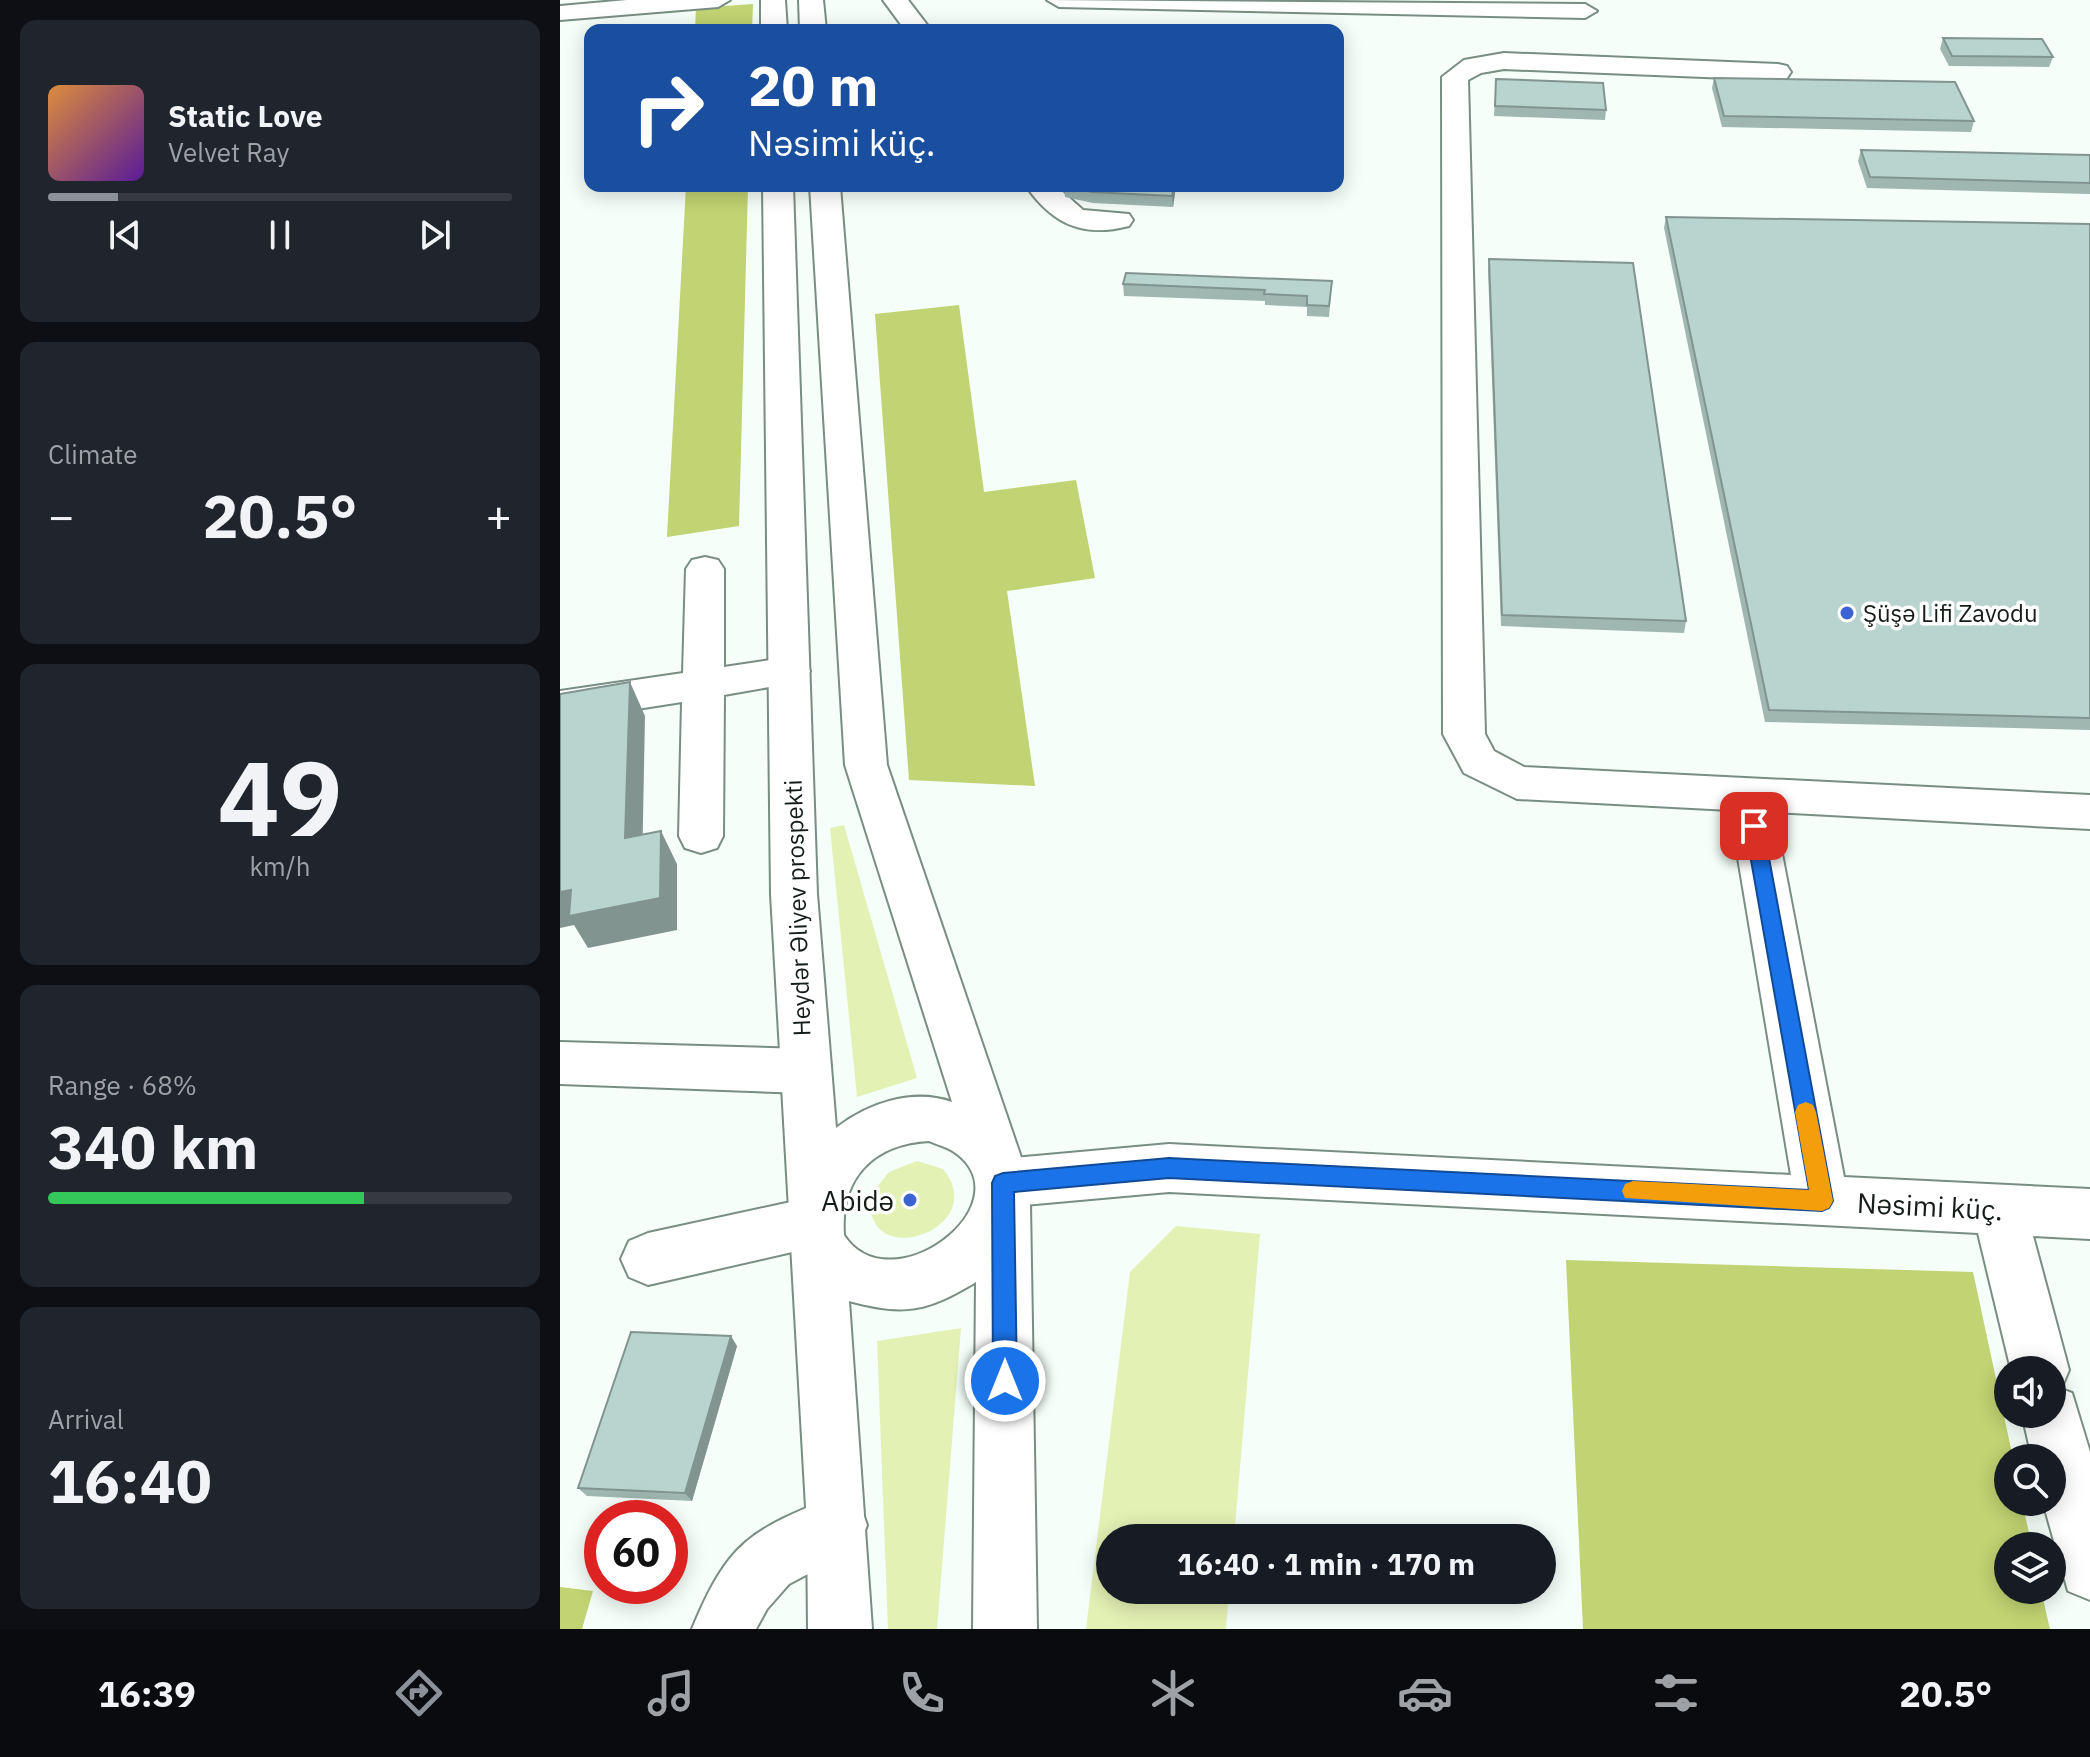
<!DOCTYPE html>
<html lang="en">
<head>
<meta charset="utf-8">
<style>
  body { margin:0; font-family:"IBM Plex Sans",sans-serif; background:#20242c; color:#f1f3f6; height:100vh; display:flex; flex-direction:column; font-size:30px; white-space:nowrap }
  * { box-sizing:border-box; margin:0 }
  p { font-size:26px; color:#9ea1a6 }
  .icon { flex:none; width:44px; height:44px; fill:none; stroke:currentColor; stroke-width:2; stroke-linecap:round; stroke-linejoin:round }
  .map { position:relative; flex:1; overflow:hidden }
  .sheet { display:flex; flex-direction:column; gap:20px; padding:20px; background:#0d0f14; width:560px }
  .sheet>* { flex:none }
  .top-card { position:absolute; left:24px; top:24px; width:760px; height:168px; border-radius:16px; box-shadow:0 4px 20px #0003; background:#1a4fa0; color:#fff; overflow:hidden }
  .buttons { position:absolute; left:1434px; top:1356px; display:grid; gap:16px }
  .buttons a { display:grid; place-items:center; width:72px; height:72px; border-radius:50%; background:#171b24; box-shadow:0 4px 20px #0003; font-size:40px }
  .speed { position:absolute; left:24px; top:1500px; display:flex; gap:16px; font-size:40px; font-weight:700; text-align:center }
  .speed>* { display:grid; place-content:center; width:104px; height:104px; border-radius:50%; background:#171b24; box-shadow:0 4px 20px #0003; line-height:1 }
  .speed .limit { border:12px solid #d22; background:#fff; color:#111 }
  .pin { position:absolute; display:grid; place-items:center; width:68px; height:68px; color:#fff; margin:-34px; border-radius:16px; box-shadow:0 4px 12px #0006 }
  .me { position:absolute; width:88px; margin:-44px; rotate:0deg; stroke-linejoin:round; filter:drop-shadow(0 0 6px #0008) }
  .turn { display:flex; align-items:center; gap:28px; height:168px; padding:0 32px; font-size:36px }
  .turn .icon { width:104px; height:104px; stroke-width:2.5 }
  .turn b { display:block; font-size:56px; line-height:68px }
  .big { font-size:60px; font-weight:700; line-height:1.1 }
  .sheet .tile { flex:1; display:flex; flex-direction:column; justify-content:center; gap:12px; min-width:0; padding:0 28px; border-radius:16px; background:#20242c }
  .sheet .dial { align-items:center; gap:0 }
  .dial b { font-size:104px; line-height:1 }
  .song { display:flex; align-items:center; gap:24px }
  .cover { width:96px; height:96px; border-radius:12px; background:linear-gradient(135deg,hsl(30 70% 55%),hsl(270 70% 35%)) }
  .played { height:8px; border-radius:4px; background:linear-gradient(90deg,#8c9099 15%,#363941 15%) }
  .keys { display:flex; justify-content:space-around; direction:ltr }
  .heat { display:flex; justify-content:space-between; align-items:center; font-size:44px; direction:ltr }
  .charge { height:12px; border-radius:6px; background:linear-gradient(90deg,#34c759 68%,#363941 0) }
  .trip { position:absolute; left:536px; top:1524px; width:460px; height:80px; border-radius:40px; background:#171b24; box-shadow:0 4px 20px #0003; font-weight:700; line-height:80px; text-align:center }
  .menu { display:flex; height:128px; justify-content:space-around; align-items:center; background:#090b0e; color:#9ea1a6 }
  .menu .icon { width:56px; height:56px }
  .menu .current { color:#8c9099 }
  .menu b { font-size:36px; color:#f1f3f6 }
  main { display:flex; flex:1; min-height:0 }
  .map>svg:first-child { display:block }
  .green { fill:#e4f1b4 }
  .forest { fill:#c1d372 }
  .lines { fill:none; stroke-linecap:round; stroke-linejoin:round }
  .minor-casing { stroke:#798e82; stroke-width:4 }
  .major-casing { stroke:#798e82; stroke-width:4 }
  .minor { fill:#fff; fill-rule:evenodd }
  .major { fill:#fff; fill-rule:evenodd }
  .wall { fill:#9fb6b1 }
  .shaded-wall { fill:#829490 }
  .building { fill:#b9d4ce; stroke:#829490; stroke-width:2 }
  .route { fill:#1a73e8; stroke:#114b97; stroke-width:2 }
  .slow { fill:#f59e0b }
  .poi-dot { fill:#3c63d4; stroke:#fff; stroke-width:3 }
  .labels { text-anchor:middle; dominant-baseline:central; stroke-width:7; stroke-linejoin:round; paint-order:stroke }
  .poi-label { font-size:24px; fill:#151d18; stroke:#fff; text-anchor:start }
  .street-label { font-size:24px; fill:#151d18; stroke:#fff }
  .near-poi-label { font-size:28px; fill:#151d18; stroke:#fff; text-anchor:end }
  .near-street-label { font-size:28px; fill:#151d18; stroke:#fff }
</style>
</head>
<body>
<main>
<section class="sheet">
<div class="tile">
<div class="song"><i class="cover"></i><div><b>Static Love</b><p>Velvet Ray</p></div></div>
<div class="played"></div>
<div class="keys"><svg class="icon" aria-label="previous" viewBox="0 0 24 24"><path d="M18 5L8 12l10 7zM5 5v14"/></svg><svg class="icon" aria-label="pause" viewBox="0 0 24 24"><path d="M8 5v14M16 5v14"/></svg><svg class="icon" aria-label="next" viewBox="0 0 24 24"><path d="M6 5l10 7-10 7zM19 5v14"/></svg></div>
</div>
<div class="tile"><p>Climate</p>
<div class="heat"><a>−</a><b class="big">20.5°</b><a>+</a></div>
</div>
<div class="tile dial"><b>49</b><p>km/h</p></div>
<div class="tile"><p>Range · 68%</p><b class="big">340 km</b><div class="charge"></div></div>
<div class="tile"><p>Arrival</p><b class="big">16:40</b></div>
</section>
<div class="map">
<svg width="1530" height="1629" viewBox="0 0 1530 1629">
  <rect width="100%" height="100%" fill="#f5fef9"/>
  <path class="green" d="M284,825l73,253 -60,19 -27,-269z
    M357,1161l26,8c50,60 -82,106 -72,26l18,-23z
    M616,1226l84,8 -26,304h-124v52h119l-3,39h-140l44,-357z
    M401,1328l-24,301h-49l-11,-288z"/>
  <path class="forest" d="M193,4l-1,26h-57l1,-22z
    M126,186h62l-9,340 -72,11z
    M399,305l25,187 92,-12 19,98 -88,13 28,195 -126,-6 -34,-466z
    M1006,1260l407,12 40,186h-5v44h14l10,44h-24v44h33l9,39h-467z
    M0,1587l33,4 -11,38h-22z"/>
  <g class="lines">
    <defs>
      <path id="minor" d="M67,0h103l-12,7 -158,13v-14z
        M323,0h25l23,30h-26z
        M487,0l538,4 12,7 -12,7 -526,-11z
        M944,53l274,11 9,2 4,6 -4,6 -9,2 -274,-11 -23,4 -13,7 17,654 9,17 30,16 566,28v34l-316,-17 70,365 246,12v50l-57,-3 36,134 -8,19 11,4 18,59v148l-22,-9 -25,-89h9v-44h-20l-10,-44h30v-44h-41l-33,-137 -809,-41 -166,15 -19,-7 -7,-17 7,-17 19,-7 166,-15 622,31 -61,-365 -213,-11 -53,-26 -21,-39 -1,-657 22,-17z
        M466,186h30l27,24 46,4 4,6 -4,6c-47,12 -76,-2 -103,-40z
        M145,557l13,3 6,9v98l66,-10 14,4 6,10 -6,10 -80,14 -1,141 -6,12 -16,5 -16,-5 -6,-12 3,-134 -122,19v-30l123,-18 3,-104 6,-9z
        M0,1042l244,7 18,7 7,15 -7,15 -18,7 -244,-9z
        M254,1197l19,8 8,17 -8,17 -19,8 -166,38 -19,-8 -8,-18 8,-18 19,-8z
        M277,1495l22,8 8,22 -8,22 -70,37 -22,25 -11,20h-64c37,-89 58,-98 145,-134z"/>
      <path id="major" d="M201,0h24l2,30h-26z
        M239,0h24l3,30h-26z
        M203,186h30l24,708 19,234c32,-25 77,-40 116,-26l-107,-337 -35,-579h30l47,579 137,401 6,37 7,426h-64l3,-347c-50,30 -71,34 -127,19l23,328h-64l-1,-104 -36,-631zM369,1141c9,4 21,7 28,13 67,52 -67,152 -113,81 -4,-57 29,-91 85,-94z"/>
    </defs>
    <use href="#minor" class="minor-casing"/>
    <use href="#major" class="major-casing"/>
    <use href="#minor" class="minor"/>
    <use href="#major" class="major"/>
  </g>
  <path class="wall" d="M1383,38l110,19 -4,10 -100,-1 -9,-17z
    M1154,78l260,43 -3,11 -249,-5 -10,-39z
    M936,79l110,31 -1,10 -111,-4z
    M1301,150l229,5v39l-223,-6 -9,-27z
    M504,186h112l-3,21 -80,-4 -28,-6z
    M1106,217l424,7v506l-325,-8 -101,-494z
    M929,259l197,362 -2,12 -183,-7 -13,-356z
    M772,281l-3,36 -22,-1v-9l-42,-2v-4l-141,-5 -1,-12z
    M177,1346l-45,155 -105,-5 -9,-8z"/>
  <path class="shaded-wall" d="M614,186h2l-3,21 -1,-11z
    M70,682l15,34 -3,155 -17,-33z
    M101,831l16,33v66l-89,18 -14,-23 -14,3v-36z
    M171,1336l6,10 -45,155 -7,-8z"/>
  <path class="building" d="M1383,38l99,1 11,18 -101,-1z
    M1154,78l241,4 19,39 -250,-5z
    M936,79l107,4 3,27 -111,-4z
    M1301,150l229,5v28l-220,-6z
    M504,186h110l-2,10 -80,-4z
    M1106,217l424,7v494l-321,-8z
    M929,259l144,4 53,358 -184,-6z
    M566,273l206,8 -3,25 -22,-1v-9l-43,-2 1,-4 -142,-6z
    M70,682l-5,156 36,-7 -1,67 -91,18 2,-26 -11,2v-198z
    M71,1332l100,4 -46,157 -107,-5z"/>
  <path class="route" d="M1194,819l9,7 70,375 -4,7 -7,3 -653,-33 -155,14 3,189 -4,8 -8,4 -8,-4 -4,-8 -1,-198 3,-7 8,-3 166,-15 640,32 -64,-364z"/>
  <path class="slow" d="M1246,1102l7,3 3,7 17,89 -4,7 -7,3 -197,-13 -3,-7 3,-7 8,-3 176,9 -14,-78 3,-7z"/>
  <g class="poi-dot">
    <circle cx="1287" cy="613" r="8"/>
    <circle cx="350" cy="1200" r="8"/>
  </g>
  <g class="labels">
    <g class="poi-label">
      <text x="1303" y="613">Şüşə Lifi Zavodu</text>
    </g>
    <g class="street-label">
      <text transform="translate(237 908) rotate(-92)">Heydər Əliyev prospekti</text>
    </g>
    <g class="near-poi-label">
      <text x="334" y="1200">Abidə</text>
    </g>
    <g class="near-street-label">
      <text transform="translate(1370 1206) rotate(3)">Nəsimi küç.</text>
    </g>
  </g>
</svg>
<div class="buttons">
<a><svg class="icon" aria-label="sound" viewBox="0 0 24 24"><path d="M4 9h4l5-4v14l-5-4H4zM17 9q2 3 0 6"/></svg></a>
<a><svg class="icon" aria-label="search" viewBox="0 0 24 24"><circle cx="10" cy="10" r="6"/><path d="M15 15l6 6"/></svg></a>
<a><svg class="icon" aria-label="layers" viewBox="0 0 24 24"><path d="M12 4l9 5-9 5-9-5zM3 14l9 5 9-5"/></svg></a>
</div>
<div class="speed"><div class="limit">60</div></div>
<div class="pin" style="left:1194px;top:826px;background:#d93025"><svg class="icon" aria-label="arrive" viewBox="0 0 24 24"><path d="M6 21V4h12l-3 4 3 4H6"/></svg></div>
<svg class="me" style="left:445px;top:1381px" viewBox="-20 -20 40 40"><circle r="17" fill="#1a73e8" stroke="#fff" stroke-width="3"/><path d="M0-11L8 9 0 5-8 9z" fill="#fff"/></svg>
<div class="trip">16:40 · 1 min · 170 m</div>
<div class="top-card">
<div class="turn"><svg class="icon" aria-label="right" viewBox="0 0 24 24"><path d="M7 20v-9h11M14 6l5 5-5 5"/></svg><div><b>20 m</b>Nəsimi küç.</div></div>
</div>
</div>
</main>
<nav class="menu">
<b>16:39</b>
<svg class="icon current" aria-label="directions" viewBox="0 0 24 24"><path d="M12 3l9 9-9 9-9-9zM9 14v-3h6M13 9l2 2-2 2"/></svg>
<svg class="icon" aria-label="music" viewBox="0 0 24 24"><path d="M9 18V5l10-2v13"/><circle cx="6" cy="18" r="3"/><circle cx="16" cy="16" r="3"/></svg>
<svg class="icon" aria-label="phone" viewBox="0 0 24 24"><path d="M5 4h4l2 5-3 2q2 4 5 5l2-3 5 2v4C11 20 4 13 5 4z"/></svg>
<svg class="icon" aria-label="climate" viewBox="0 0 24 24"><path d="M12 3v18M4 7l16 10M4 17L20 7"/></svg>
<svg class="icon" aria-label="car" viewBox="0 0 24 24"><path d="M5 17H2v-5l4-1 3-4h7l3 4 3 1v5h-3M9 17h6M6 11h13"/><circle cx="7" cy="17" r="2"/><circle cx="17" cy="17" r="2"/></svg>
<svg class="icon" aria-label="filters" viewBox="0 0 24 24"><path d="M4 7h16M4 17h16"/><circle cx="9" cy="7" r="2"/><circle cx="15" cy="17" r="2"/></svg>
<b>20.5°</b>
</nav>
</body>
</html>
